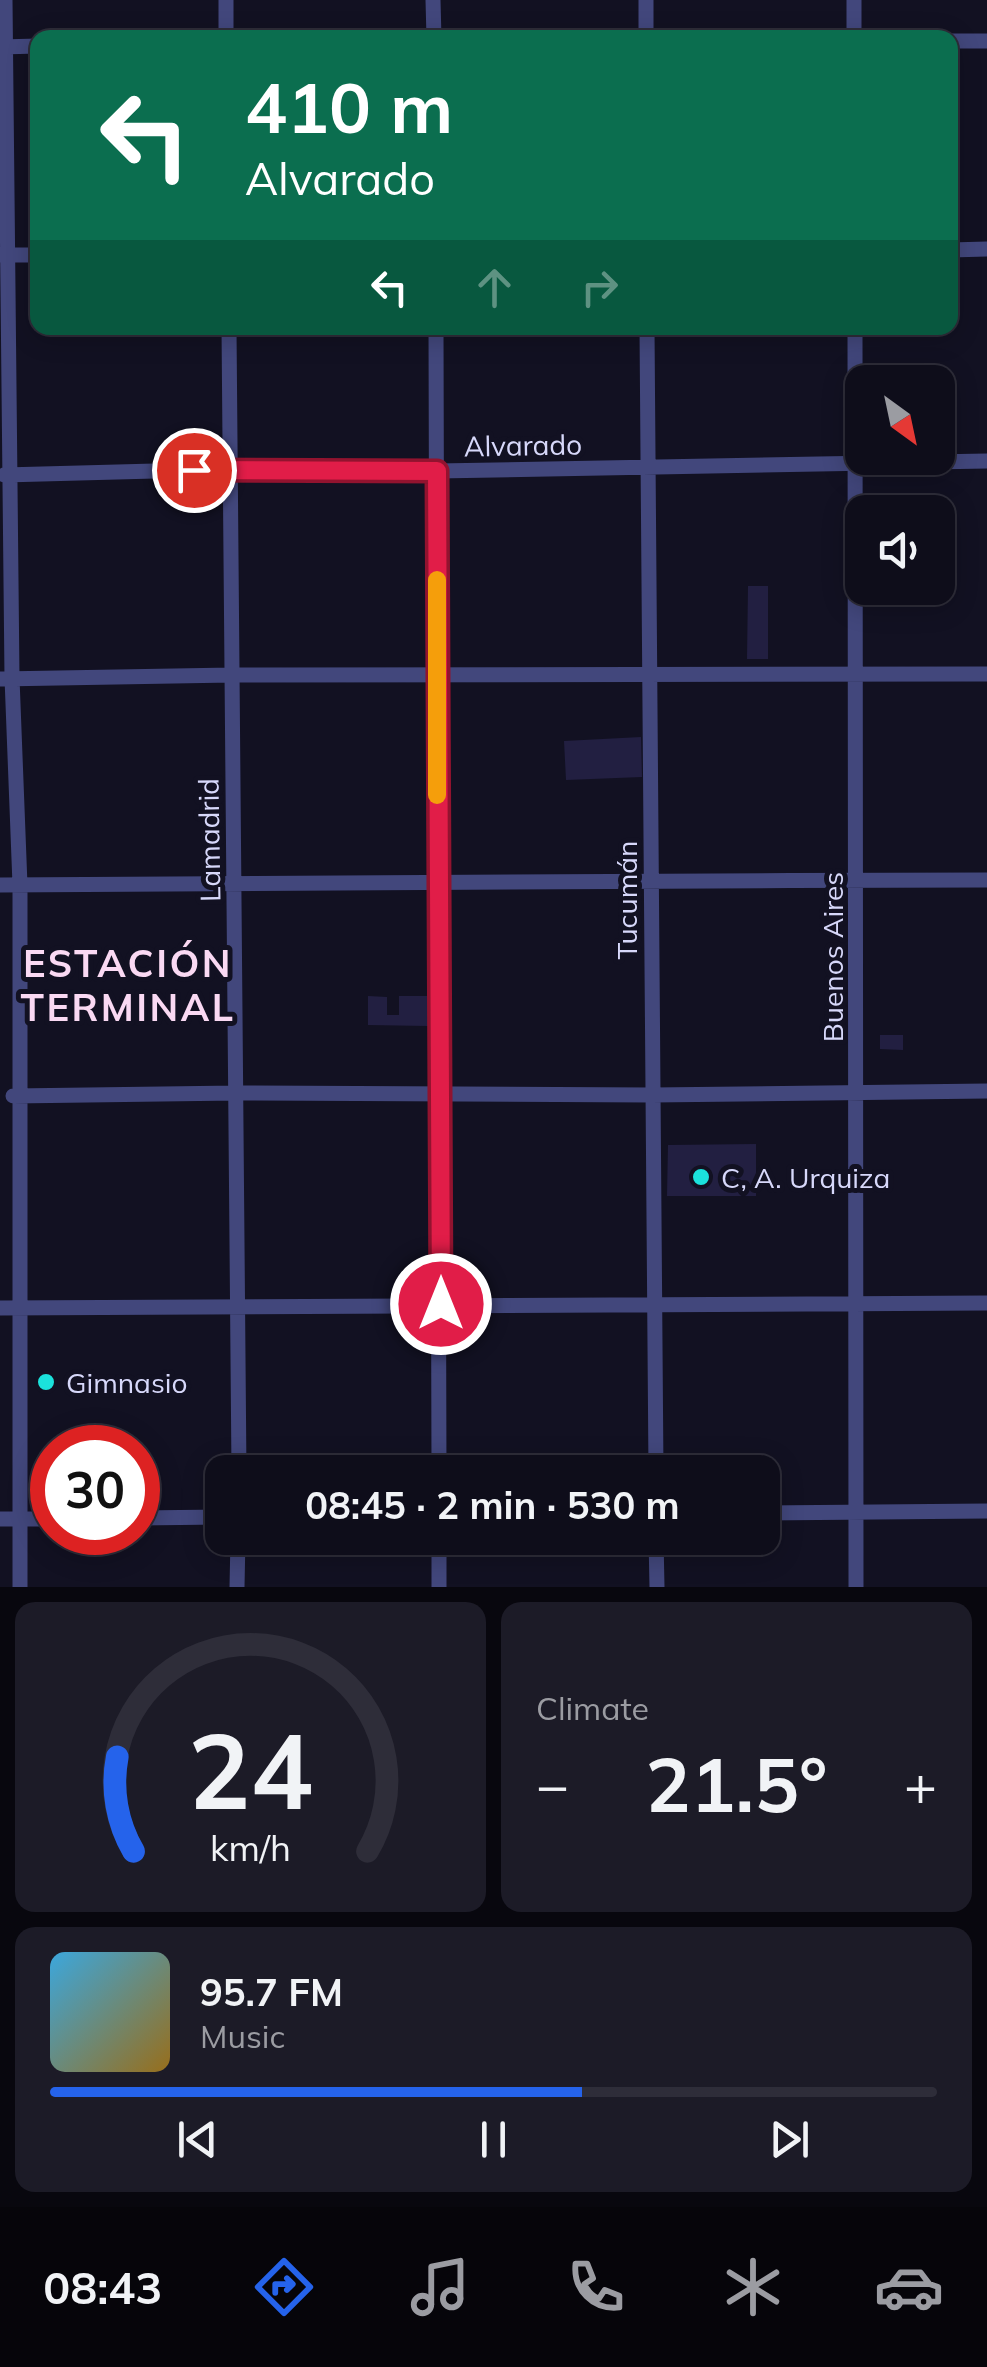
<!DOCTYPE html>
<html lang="en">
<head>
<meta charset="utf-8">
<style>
  body { margin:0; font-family:Mulish,sans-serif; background:#1c1b27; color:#f1f3f6; height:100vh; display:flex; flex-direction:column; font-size:38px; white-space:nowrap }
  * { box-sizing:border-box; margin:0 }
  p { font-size:32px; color:#9b9ca2 }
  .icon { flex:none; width:55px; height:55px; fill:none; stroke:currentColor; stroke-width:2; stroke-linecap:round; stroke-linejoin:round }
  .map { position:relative; height:1587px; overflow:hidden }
  .side { display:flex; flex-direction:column; gap:15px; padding:15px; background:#08070e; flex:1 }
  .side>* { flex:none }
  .guide { position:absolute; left:30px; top:30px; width:928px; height:305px; border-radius:20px; box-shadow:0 5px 25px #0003,0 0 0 2px #2e2d39; background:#0b6e4f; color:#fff; overflow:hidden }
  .needle { width:65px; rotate:147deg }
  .buttons { position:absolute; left:845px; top:365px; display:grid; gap:20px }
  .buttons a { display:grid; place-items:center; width:110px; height:110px; border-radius:20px; background:#0e0d1a; box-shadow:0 5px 25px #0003,0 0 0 2px #2e2d39; font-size:50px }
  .speed { position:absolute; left:30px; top:1425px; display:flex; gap:20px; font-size:50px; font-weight:700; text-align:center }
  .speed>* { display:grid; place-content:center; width:130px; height:130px; border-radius:50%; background:#0e0d1a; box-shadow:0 5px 25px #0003,0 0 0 2px #2e2d39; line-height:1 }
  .speed .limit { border:15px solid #d22; background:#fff; color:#111 }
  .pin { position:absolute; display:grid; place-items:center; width:85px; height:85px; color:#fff; margin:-42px; border:5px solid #fff; border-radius:50%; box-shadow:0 2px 10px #0007 }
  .me { position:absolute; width:110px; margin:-55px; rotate:0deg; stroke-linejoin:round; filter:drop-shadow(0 0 8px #0008) }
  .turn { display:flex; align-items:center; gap:35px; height:210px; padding:0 50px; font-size:45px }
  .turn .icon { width:130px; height:130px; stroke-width:2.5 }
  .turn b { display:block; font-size:70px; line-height:85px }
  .lanes { display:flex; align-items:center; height:95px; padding:0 50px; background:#0003; justify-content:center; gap:50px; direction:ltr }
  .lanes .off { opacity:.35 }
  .big { font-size:75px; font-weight:700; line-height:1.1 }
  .side .card { flex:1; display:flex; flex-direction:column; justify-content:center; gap:15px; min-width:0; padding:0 35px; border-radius:20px; background:#1c1b27 }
  .side .dial { align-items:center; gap:0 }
  .dial svg { height:260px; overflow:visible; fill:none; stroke:#2e2d39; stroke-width:7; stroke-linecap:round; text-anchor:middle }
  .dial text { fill:#f1f3f6; stroke:none }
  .song { display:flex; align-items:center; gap:30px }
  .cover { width:120px; height:120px; border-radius:15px; background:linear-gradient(135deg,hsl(200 70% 55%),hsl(40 70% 35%)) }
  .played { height:10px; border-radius:5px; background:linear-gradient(90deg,#2563eb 60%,#2e2d39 60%) }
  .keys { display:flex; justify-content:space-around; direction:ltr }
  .heat { display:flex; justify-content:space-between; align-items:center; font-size:55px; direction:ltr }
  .side .tiles { flex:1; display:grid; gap:15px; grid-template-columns:1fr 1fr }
  .card:last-child { grid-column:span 2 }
  .trip { position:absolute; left:205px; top:1455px; width:575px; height:100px; border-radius:20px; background:#0e0d1a; box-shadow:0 5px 25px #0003,0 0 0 2px #2e2d39; font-weight:700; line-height:100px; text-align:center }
  .tab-bar { display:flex; height:160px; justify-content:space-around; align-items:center; background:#06050a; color:#9b9ca2 }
  .tab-bar .icon { width:70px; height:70px }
  .tab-bar .active { color:#2563eb }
  .tab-bar b { font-size:45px; color:#f1f3f6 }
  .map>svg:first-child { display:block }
  .building { fill:#221f41 }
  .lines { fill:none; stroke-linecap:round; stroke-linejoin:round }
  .minor { stroke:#42477c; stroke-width:15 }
  .route-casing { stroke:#92132f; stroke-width:25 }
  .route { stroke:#e11d48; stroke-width:18 }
  .slow { stroke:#f59e0b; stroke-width:18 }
  .poi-dot { fill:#1be2dc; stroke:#121122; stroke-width:4 }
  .labels { text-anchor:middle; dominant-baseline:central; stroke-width:10; stroke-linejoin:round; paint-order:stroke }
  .street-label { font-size:28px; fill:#d7d8fa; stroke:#121122 }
  .poi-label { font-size:28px; fill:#d7d8fa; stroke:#121122; text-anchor:start }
  .district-label { font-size:38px; font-weight:bold; letter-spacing:2.5px; fill:#fad9f3; stroke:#121122 }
</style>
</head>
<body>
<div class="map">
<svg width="987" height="1587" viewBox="0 0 987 1587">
  <rect width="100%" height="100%" fill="#121122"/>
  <path class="building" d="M748,586h20v73h-21z
    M641,737l1,40 -76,3 -2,-39z
    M368,996l19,1v18h12v-19h30l-1,30 -60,-1z
    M880,1035h23v15l-23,-1z
    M756,1144v52h-89l1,-51z"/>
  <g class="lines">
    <path class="minor" d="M5,0l7,678 8,207v702
      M226,0v38
      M433,0l1,38
      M646,0v38
      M854,0v38
      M950,41h37
      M0,47l38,-1
      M950,250l37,-1
      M0,255h38
      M229,328l10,1144
      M436,328l3,1144
      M647,328l9,1144
      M855,328l1,1259
      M4,475l226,-6 207,2 550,-10
      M0,679l232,-4 755,-1
      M0,885c329,-4 658,-4 987,-5
      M13,1096l223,-3 416,2 335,-4
      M0,1308l987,-5
      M762,1513l225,-2
      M138,1518l84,-1
      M0,1519h52
      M439,1538v49
      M656,1538l1,49
      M237,1587l1,-49"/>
  </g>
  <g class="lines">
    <defs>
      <path id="route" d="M194,470l243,1 4,833"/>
    </defs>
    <use href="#route" class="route-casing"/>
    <use href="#route" class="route"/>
    <path class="slow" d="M437,580v215"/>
  </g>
  <g class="poi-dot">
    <circle cx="701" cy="1177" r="10"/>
    <circle cx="46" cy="1382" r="10"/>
  </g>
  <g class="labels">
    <g class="street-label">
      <text transform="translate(523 445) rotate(-1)">Alvarado</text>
      <text transform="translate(209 840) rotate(-91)">Lamadrid</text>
      <text transform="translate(626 900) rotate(-90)">Tucumán</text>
      <text transform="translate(832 957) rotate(-90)">Buenos Aires</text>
    </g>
    <g class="poi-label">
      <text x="721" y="1177">C, A. Urquiza</text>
      <text x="66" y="1382">Gimnasio</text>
    </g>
    <g class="district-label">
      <text x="128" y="963">ESTACIÓN<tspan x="128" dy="44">TERMINAL</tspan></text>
    </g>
  </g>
</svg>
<div class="buttons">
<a><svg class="needle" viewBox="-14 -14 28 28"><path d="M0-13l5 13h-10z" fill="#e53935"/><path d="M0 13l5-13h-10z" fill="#9b9ca2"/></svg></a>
<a><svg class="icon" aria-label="sound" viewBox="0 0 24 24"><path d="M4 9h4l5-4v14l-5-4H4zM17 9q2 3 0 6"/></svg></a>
</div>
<div class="speed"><div class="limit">30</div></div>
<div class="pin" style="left:194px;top:470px;background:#d93025"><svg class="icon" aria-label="arrive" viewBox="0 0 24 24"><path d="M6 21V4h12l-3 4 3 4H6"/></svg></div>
<svg class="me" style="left:441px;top:1304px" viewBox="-20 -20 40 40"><circle r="17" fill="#e11d48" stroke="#fff" stroke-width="3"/><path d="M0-11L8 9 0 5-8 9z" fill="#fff"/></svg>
<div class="trip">08:45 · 2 min · 530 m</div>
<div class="guide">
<div class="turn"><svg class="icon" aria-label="left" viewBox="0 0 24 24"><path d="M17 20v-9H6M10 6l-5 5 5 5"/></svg><div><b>410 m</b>Alvarado</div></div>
<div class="lanes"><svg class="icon" aria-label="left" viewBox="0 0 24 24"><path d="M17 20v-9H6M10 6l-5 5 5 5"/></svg><svg class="icon off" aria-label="ahead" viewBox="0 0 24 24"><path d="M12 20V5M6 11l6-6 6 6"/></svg><svg class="icon off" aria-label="right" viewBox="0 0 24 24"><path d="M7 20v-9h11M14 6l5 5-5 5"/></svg></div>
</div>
</div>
<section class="side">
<div class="tiles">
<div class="card dial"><svg viewBox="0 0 100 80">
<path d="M14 69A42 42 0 1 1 86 69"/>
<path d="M14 69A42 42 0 0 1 9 40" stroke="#2563eb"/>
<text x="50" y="56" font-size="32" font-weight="700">24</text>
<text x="50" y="72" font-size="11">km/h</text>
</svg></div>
<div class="card"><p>Climate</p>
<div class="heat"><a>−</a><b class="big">21.5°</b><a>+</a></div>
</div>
<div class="card">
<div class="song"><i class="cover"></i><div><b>95.7 FM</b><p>Music</p></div></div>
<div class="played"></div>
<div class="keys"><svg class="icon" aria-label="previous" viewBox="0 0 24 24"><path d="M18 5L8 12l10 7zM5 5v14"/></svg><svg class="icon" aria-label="pause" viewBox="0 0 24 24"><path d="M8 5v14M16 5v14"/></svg><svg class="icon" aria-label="next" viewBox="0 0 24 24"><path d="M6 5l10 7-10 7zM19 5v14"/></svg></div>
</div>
</div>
</section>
<nav class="tab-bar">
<b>08:43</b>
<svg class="icon active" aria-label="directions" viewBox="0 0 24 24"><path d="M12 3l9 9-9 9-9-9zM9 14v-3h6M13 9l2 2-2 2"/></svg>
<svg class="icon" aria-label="music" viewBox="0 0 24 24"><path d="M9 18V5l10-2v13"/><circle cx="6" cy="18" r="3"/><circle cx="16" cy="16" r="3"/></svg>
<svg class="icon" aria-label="phone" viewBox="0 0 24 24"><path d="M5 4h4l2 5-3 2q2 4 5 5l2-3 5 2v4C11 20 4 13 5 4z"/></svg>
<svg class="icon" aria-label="climate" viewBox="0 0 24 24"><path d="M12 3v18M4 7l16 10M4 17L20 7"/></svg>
<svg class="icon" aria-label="car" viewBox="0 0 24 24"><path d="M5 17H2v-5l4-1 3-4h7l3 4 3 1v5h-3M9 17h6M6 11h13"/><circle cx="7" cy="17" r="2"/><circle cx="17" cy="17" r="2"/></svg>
</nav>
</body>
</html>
